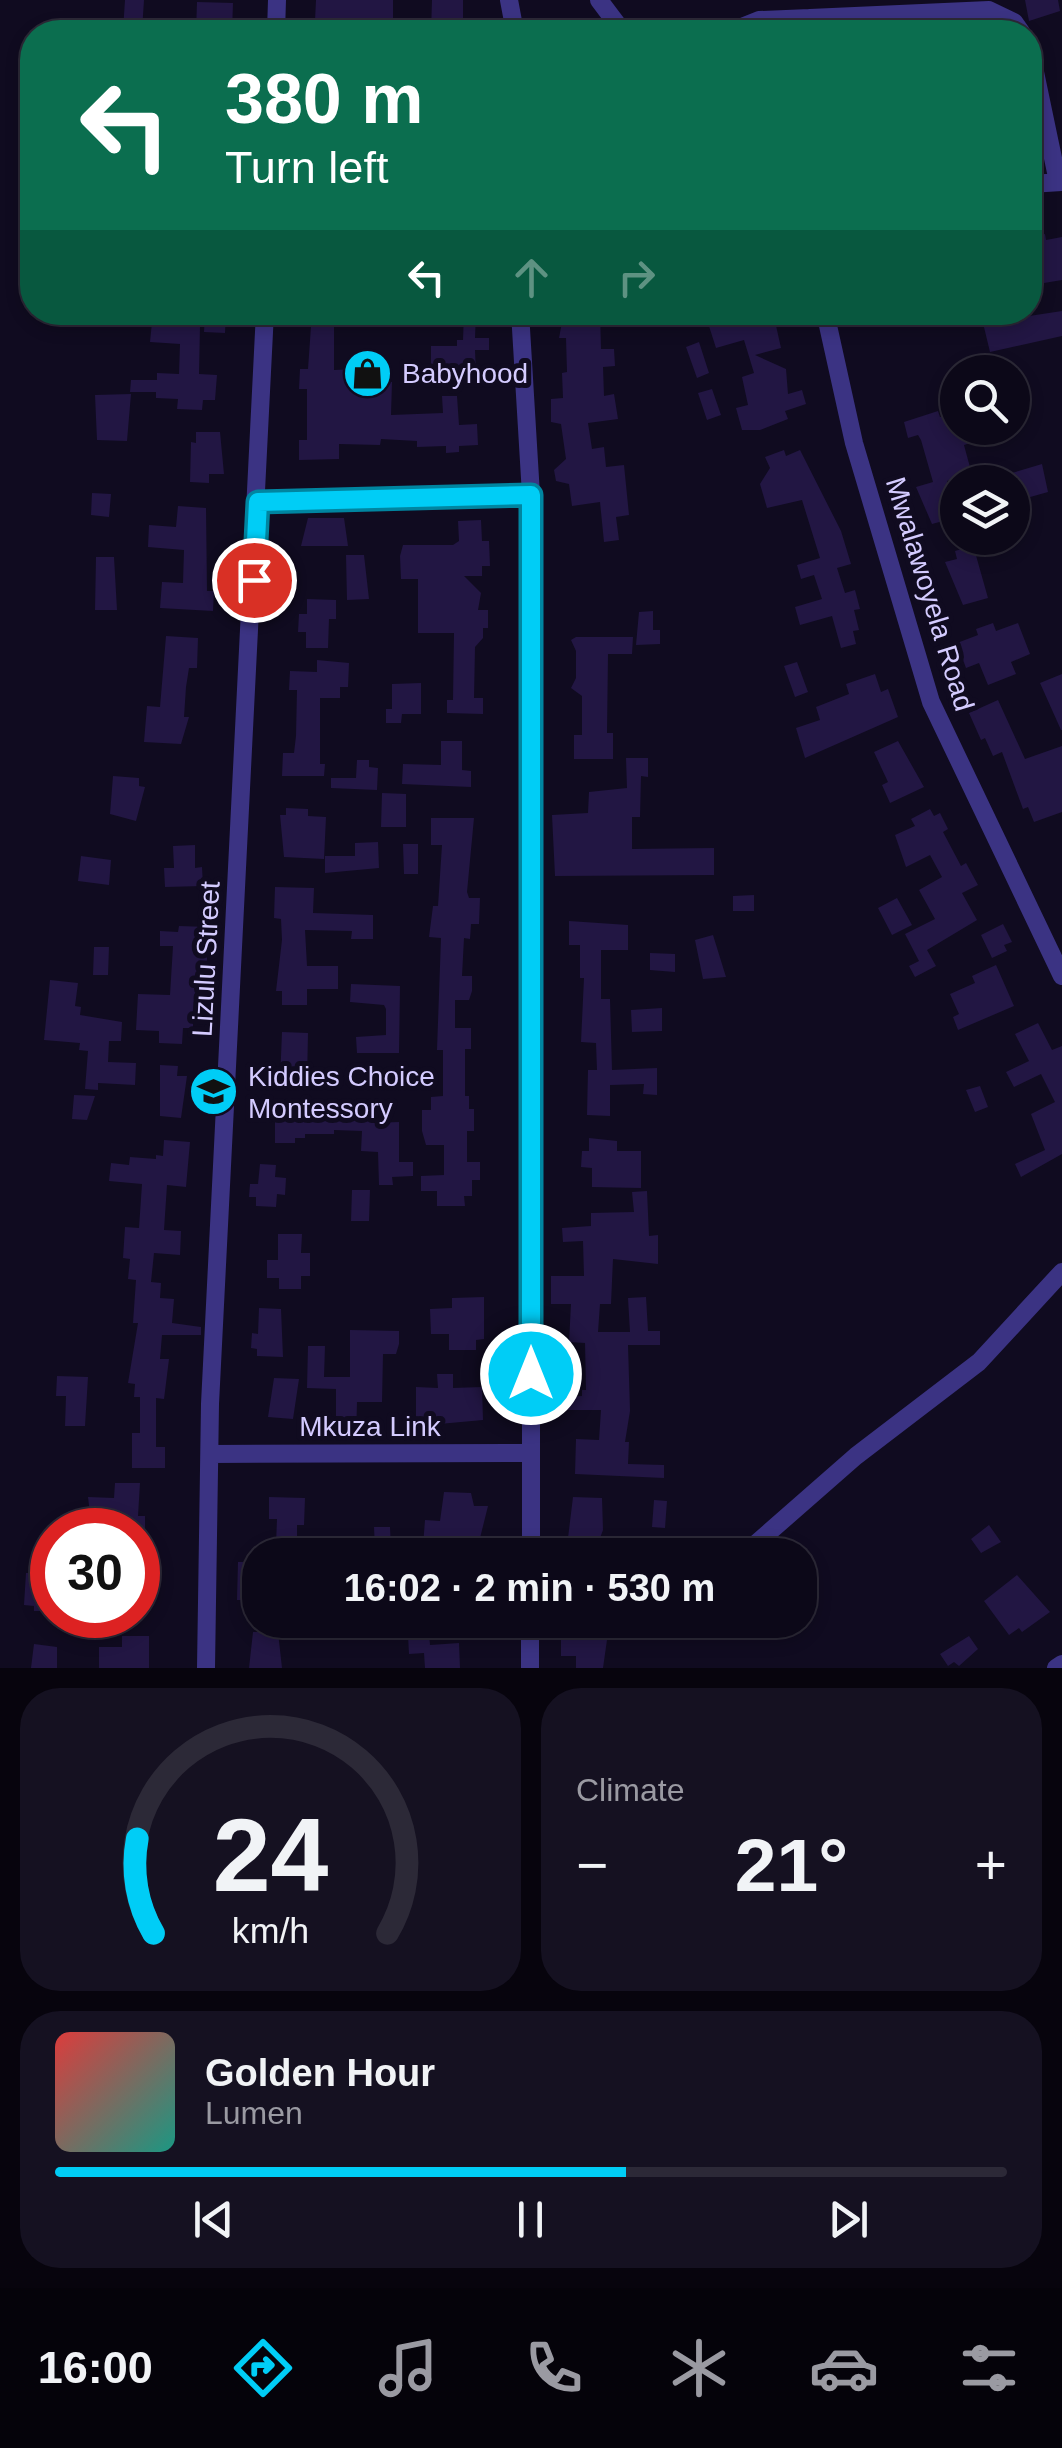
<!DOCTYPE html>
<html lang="en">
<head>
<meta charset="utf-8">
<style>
  body { margin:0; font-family:Helvetica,sans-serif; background:#151121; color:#f1f3f6; height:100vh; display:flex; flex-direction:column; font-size:38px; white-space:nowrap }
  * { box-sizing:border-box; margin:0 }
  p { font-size:32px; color:#9a9aa2 }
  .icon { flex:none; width:55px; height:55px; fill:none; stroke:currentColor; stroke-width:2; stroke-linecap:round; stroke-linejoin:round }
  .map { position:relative; height:1668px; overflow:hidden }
  .drawer { display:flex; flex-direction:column; gap:20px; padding:20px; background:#07040d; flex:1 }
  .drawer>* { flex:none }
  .hud { position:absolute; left:20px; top:20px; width:1022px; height:305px; border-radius:40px; box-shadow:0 5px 15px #0003,0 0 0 2px #2c2937; background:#0b6e4f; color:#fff; overflow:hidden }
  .buttons { position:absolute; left:940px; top:355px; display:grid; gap:20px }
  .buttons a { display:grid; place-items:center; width:90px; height:90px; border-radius:50%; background:#0c0818; box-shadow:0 5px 15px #0003,0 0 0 2px #2c2937; font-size:50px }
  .speed { position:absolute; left:30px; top:1508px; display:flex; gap:20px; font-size:50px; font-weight:700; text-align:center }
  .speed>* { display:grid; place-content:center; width:130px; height:130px; border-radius:50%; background:#0c0818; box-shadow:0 5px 15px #0003,0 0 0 2px #2c2937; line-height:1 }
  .speed .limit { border:15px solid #d22; background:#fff; color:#111 }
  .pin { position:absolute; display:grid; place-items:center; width:85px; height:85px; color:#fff; margin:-42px; border:5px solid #fff; border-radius:50%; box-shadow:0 2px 10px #0007 }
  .me { position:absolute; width:110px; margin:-55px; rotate:0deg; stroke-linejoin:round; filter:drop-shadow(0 0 8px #0008) }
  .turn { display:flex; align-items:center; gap:35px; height:210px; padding:0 40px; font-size:45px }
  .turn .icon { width:130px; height:130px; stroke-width:2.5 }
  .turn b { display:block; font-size:70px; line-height:85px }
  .lanes { display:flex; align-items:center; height:95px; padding:0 40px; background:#0003; justify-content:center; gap:50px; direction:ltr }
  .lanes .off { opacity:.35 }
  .big { font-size:75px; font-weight:600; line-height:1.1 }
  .drawer .widget { flex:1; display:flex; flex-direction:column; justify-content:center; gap:15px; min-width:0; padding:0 35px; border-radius:40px; background:#151121 }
  .drawer .dial { align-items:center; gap:0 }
  .dial svg { height:260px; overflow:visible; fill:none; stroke:#2c2937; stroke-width:7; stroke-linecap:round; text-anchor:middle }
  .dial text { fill:#f1f3f6; stroke:none }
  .song { display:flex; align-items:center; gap:30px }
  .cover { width:120px; height:120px; border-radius:15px; background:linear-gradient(135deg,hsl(0 70% 55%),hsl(170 70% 35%)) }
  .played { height:10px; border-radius:5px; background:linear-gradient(90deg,#00cdf6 60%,#2c2937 60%) }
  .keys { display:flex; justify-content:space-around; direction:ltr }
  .heat { display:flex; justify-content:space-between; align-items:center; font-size:55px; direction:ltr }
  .drawer .tiles { flex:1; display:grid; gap:20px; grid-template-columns:1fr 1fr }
  .widget:last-child { grid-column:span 2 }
  .trip { position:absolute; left:242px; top:1538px; width:575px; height:100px; border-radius:40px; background:#0c0818; box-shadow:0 5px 15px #0003,0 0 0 2px #2c2937; font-weight:600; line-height:100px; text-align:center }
  .tabs { display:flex; height:160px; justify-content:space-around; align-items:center; background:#05030a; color:#9a9aa2 }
  .tabs .icon { width:70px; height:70px }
  .tabs .current { color:#00cdf6 }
  .tabs b { font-size:45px; color:#f1f3f6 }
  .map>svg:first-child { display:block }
  .building { fill:#221643 }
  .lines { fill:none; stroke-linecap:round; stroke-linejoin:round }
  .minor { stroke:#3b3383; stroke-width:18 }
  .route-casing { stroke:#0085a0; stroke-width:25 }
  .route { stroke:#00cdf6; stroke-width:18 }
  .labels { text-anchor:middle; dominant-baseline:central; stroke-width:10; stroke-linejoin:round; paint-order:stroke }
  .poi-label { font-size:28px; fill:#d4cbff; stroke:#100b20; text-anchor:start }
  .street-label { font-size:28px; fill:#d4cbff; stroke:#100b20 }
</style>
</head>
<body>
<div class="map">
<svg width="1062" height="1668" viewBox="0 0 1062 1668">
  <rect width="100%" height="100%" fill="#100b20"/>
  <path class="building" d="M125,0h19l-2,31 -19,-1z
    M316,0h77v20l-39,3 -1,9h-25l1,-10 -14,-1z
    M432,0h31v32h-32z
    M1025,0h33l2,11 -31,10z
    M197,2l36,1 -1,29h-36z
    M1045,234l1,6 16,-3v43l-30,5 -2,-48z
    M1062,311v25l-72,16 -7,-29z
    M205,312h21l-1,21 -21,-1z
    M312,312h22v58l43,-2v13l15,1 -1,33 52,-2 -1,-17h15l2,29 18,-1 1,21 -19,1v6l-13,1v-7l-29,1v-6l-36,-2 -1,6 -41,-1v15l-40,1v-20h8v-51h-8l1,-20h8z
    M464,312h12l-1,26h14v12h-14l1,25 -45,-3v-26h26v-6h6z
    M564,312h36l1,37h13l1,17 -12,1 1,29 10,-2 4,25 -30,4 4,26 12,-2 2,20 18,-2 5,50 -13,2 3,23 -15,2 -4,-40 -28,4 -3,-22 -13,-3 -2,-11 12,-11 -5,-35 -10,-2v-23l12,-1 -1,-25 5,-1 -1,-34h-7z
    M742,312h31l8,36 -26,7 31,14 2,25 14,-4 4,14 -21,7 3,8 -28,11h-18l-6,-22 12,-3 -6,-28 12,-4 -10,-33 -28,8 -8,-25z
    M152,322l48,4 -1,48 18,1 -2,25h-12l-1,10 -25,-1 1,-10 -22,-1v-6h-26l1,-12h26v-7l22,1 1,-30 -30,-2z
    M699,342l10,31 -12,5 -11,-31z
    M712,389l9,26 -14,5 -9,-27z
    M131,394l-4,47 -30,-1 -2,-45z
    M938,411l2,6 18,-6v17h17l4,12 -15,5 7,26 -24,10 7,37 -22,6 -16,-37 17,-5 -12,-42 -3,-5 -10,3 -4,-16z
    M196,432h24l4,42h-15v9l-19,-1 1,-40 5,1z
    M784,450l2,6 14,-6 41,81 10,33 -14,4 8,25 10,-3 5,19 -6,1 5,20 -6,1 3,13 -15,4 -9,-32 -32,9 -5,-18 27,-8 -8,-24 -13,4 -4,-14 23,-7 -18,-58 -35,8 -7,-24 10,-16 -5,-11z
    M1042,464l6,28 -36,10v-29z
    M92,493l19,1 -2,23 -18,-2z
    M178,506l28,2 1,83h7l-1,20 -53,-3 2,-26 21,1 1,-33 -36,-3 1,-22 27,2z
    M308,518h36l4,28h-47z
    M481,520l1,21h7l1,25h-8v10h-18l17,17 -3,17h10v18h-5v10l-8,9 -1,51h9v16l-36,-1v-13h6l1,-67h-36v-54h-17l-1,-23 3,-11h50l6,-4 -1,-20z
    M968,547l2,7 5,-2 13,46 -25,7 -18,-43 12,-3 -2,-8z
    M346,555h18l5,44 -22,1z
    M96,557h18l3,53h-22z
    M307,599l29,1v19h-7l-1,29h-22v-16h-8l1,-18h8z
    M653,611v19h7v14l-24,1 3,-33z
    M993,623l3,8 22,-8 12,31 -19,8 5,12 -28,11 -9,-22 -13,5 -9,-25 21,-8 -2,-6z
    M166,636l32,2 -1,30h-8l-3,19 -2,30h5l-8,27 -37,-2 3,-36 13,1z
    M576,637h57l-1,17h-24l-1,79h6v26h-39v-24h8v-39l-11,-8 5,-10v-27l-5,-11z
    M317,660l32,3 -1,24h-8v11h-20v66h5l-1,12h-42l1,-23h11l2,-17 1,-46h-8l1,-19 27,1z
    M797,662l11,30 -13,5 -11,-31z
    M875,674l6,18 7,-3 10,28 -93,41 -9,-30 24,-8 -4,-13 33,-13 -3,-10z
    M1062,674v56h-1l-21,-47z
    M421,683v31h-19l-1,9h-15v-14h6v-25z
    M998,700l27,59 37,-13v66l-28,10 -6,-15 -5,2 -21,-57 -9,4 -8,-18 -4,2 -12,-27z
    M441,741h21v29l9,1v16l-69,-3 1,-20 38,1z
    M898,741l26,46 -34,16 -8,-18 6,-3 -14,-30z
    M626,758h22v19l-7,-1 -1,41h-8v32l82,-1v27l-159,1 -3,-61 36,-2 1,-21 38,-4z
    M357,760h12v7l9,1 -1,22 -46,-2v-10h25z
    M113,776l26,2v8l6,1 -9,34 -26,-7z
    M382,793l24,1v33h-25z
    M286,808l22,1v7l18,1 -2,42 -40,-2 -4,-42h6z
    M930,809l4,7 6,-3 8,16 -5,3 18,34 5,-3 12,22 -16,8 15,27 -50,30 9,16 -21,11 -6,-11 10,-5 -14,-27 30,-15 -16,-29 23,-13 -12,-22 -24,12 -11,-32 20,-9 -4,-7z
    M431,818h43l-7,74 2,6h11l-1,26h-8l-1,15 -6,-1 -2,38h10v15l-3,9h-14v28h16v21h-6v47h4v13h5v22h-7v31h13v18h-8v16h-8l1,10h-28v-15h-16v-15l23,-1v-30h-18l-4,-14v-21h9v-13l12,-1v-46h-6l4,-112 -12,-1 4,-31h5l4,-61h-11z
    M378,842l1,26 -54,5v-17h30v-13z
    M403,844h15v30h-14z
    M195,845v23l7,-1 1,19 -38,1 -1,-19h10l-1,-22z
    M81,856l30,4 -2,25 -31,-4z
    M275,887l39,1 -1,25 60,2v24h-22l1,-8 -47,-1 2,36h31v23h-31v16h-25v-14h-6l6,-51 -1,-21 -7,-1z
    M754,895v16h-21v-15z
    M897,898l15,27 -20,10 -14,-27z
    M569,921l59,4v25h-27v49h9l2,71 45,-2v27l-14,-1 1,-10 -34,1v31l-23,-1 1,-45h9l-1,-27 -15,-1 3,-64h-4v-33h-11z
    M1003,924l9,18 -8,3 3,6 -15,7 -11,-23z
    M179,926l30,1 -4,64 8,1 -1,15 -19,5v16h-10l-1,16 -23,-1v-12l-23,-1 2,-36 32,1 3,-49h-13v-15l18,1z
    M713,935l13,42 -23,2 -8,-39z
    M94,947h15l-1,28h-15z
    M650,953l25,1v18l-25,-2z
    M996,965l18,41 -56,24 -5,-13 6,-3 -9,-20 25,-11 -3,-7z
    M50,980l28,3 -3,23 6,1 -1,8 42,7 -1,19h-12l-1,21 28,1 -1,22 -37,-2v7l-13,-1 3,-38 -9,-1 1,-7 -36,-3z
    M351,984l49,2 -1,67h-42l-1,-16 30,-2v-26l-2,-4 -34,-3z
    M662,1008v23l-30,1 -1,-22z
    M1038,1023l14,27 10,-4v108l-41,23 -6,-13 30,-14 -14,-36 24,-12 -14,-28 -27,13 -8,-15 23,-11 -14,-27z
    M282,1032l26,1 -1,48h-27z
    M160,1065l18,1 -1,10h10l-6,42 -21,-2z
    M980,1086l8,21 -13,5 -9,-22z
    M74,1095l21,1 -8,24 -15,-1z
    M275,1104h95l3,19 26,-1v40h14v14l-21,1 1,8h-14l-1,-33 -17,-1 1,-20 -28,-1v4h-29v4h-10v5h-20z
    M589,1138l28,3v10h24v37l-49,-1v-19l-11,-1 1,-16h7z
    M164,1140l26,2 -4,45 -19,-2 -3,45 17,1 -1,24 -26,-2 -3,29 10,1 -1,15 14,1 -2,24 29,4v8h-39l-2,24h9l-5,40 -8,-1v49h9v21h-33v-35h8v-36h-6l1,-13 -7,-1 10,-60h-5l3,-43 -8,-1 2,-20 -7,-1 2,-31 14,1 3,-44 -33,-3 2,-18 18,2 1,-8 26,2v-4l7,1z
    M260,1164l16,1 -1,12 11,1 -1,17 -8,-1 -1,13 -20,-1v-9h-7l1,-13h8z
    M352,1190h18l-1,31h-18z
    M647,1191l2,45 9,-1v29l-45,-5 -2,45h-11l-2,28h32l-2,-34 18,-1 2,34h12v14h-32l2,66 -5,31h4l-1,22 36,1v13l-89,-4 1,-35 23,1 2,-30h-41v-13l22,-1v-6h4l-1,-47 -16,-1 2,-38h-20v-28h33l-1,-35 -20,1 -1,-14 29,-2v-13l43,-1 -2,-20z
    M278,1234h24l-1,19h9v23h-9v13h-22v-11h-12v-18h11z
    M484,1297v42l-8,1v10h-27v-16h-18l-1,-25 22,-1v-10z
    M259,1308l22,1 2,48 -26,-1v-7l-6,-1 1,-15 6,1z
    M350,1330l49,1v13l-3,10h-13l-1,48h-25l-1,38h-20v-51l-29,-1 1,-42h17l-1,31h26z
    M437,1374h16v14l29,-1 1,33 -44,4v-6l-23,-1v-30l22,1z
    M57,1376l31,1 -3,49h-20l1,-30h-10z
    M274,1378l25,1 -6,40 -25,-2z
    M115,1483h25l-2,33h7v14h-53l-4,-33 26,1z
    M444,1492l27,1 3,13h14l-8,32h-11l-1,10 -45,-2 2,-26 15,1z
    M269,1497l36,1 -1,27h-7v21l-21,-1 1,-26h-8z
    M573,1497l29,1 1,32 -3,8h-32z
    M654,1500l13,1 -2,27 -13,-1z
    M989,1525l12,17 -20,11 -10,-14z
    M374,1527h16l1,22h-16z
    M238,1562h22v38h-23z
    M26,1573h18v23h8v15h-18v-5l-10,-1z
    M1017,1575l33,37 -28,20 -3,-4 -10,7 -25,-34z
    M253,1632h25l4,36h-33z
    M429,1634l1,11 29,-2 1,25h-35l-1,-15 -15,1 -1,-18z
    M122,1636h27v32h-50v-21h23z
    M969,1636l9,13 -19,17 -5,-4 -6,4 -8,-12z
    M561,1640h46l-4,28h-27v-12h-15z
    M34,1644l23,3v21h-26z"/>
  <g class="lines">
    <path class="minor" d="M509,0l6,32
      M599,0l24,32
      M276,32l1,-32
      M729,32l30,-12 51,-2
      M801,32l9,-14 179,-8 25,12 7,10
      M1030,48l28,134
      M1030,184l32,-2
      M520,312l11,183v1060
      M825,312l29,131 77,259 131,274
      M258,502l273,-7
      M210,1454l321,-1
      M743,1555l113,-99 123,-94 83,-90
      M206,1668l4,-264 55,-1092
      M530,1668v-48
      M1056,1668l6,-4"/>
  </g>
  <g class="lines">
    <defs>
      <path id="route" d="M254,580l4,-78 273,-7v879"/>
    </defs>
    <use href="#route" class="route-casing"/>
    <use href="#route" class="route"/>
  </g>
  <defs>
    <symbol id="shop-disc" viewBox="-11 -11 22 22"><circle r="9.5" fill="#00cdf6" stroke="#100b20"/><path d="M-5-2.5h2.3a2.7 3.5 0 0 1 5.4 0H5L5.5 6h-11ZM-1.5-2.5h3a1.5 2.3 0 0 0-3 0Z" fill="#111"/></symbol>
    <symbol id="school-disc" viewBox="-11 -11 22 22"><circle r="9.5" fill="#00cdf6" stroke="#100b20"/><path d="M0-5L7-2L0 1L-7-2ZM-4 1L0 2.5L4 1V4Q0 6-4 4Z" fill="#111"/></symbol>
  </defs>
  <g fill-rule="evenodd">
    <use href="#shop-disc" x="340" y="346" width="55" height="55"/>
    <use href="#school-disc" x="186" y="1064" width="55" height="55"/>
  </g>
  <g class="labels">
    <g class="poi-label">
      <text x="402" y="373">Babyhood</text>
      <text x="248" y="1076">Kiddies Choice<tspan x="248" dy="32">Montessory</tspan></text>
    </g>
    <g class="street-label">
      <text transform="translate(930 594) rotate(73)">Mwalawoyela Road</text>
      <text transform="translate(206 959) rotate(-87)">Lizulu Street</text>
      <text x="370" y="1426">Mkuza Link</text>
    </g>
  </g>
</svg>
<div class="buttons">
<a><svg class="icon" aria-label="search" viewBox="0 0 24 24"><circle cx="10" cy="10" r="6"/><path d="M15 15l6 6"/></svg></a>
<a><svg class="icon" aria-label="layers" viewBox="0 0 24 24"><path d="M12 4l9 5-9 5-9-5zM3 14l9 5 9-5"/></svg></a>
</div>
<div class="speed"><div class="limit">30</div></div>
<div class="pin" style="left:254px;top:580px;background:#d93025"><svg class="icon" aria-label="arrive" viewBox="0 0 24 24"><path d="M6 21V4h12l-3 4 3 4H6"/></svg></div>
<svg class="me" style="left:531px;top:1374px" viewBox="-20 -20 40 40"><circle r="17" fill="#00cdf6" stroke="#fff" stroke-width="3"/><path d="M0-11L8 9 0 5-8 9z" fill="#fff"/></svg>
<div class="trip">16:02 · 2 min · 530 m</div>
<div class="hud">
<div class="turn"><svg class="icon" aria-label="left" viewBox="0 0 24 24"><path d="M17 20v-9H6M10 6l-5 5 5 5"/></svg><div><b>380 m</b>Turn left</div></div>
<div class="lanes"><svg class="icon" aria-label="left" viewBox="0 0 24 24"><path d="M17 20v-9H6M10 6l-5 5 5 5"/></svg><svg class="icon off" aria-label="ahead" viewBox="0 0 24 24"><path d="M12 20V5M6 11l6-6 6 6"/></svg><svg class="icon off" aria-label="right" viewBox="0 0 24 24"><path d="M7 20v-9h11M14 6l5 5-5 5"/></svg></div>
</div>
</div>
<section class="drawer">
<div class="tiles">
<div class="widget dial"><svg viewBox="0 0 100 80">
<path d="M14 69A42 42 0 1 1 86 69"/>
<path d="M14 69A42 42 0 0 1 9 40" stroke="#00cdf6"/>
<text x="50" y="56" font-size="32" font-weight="700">24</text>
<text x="50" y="72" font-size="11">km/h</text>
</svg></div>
<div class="widget"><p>Climate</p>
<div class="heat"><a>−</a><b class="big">21°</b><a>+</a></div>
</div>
<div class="widget">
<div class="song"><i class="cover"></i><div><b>Golden Hour</b><p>Lumen</p></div></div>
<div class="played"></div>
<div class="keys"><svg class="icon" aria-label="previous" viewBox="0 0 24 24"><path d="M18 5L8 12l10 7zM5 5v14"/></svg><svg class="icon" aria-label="pause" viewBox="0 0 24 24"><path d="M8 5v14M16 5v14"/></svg><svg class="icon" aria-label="next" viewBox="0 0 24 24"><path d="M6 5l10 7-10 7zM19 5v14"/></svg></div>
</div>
</div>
</section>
<nav class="tabs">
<b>16:00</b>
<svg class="icon current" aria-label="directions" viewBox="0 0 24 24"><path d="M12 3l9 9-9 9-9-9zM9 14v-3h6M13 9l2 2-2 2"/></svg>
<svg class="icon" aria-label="music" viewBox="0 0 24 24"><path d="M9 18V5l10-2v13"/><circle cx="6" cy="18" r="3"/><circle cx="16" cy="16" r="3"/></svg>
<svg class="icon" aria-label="phone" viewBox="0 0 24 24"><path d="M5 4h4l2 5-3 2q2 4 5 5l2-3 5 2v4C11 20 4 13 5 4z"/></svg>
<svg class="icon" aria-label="climate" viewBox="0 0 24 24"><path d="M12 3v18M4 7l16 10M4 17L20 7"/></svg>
<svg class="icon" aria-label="car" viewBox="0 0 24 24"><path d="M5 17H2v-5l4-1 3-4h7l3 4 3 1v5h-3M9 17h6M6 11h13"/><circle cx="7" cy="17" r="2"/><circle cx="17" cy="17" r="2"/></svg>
<svg class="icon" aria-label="filters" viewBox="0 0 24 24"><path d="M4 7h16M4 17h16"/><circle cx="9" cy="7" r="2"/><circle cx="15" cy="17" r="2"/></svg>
</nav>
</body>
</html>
